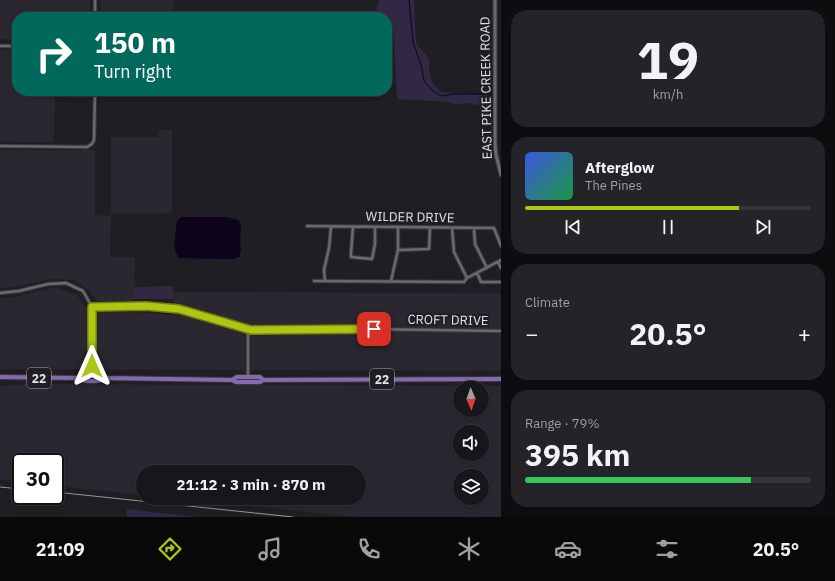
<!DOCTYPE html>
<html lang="en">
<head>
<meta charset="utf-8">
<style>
  body { margin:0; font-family:"IBM Plex Sans",sans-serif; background:#242327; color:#f1f3f6; height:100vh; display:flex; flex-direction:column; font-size:15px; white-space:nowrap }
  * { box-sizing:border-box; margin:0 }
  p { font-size:13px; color:#9e9fa2 }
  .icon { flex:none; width:22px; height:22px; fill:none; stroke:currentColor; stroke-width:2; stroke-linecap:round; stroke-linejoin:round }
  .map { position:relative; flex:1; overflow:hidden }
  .sheet { display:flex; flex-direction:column; gap:10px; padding:10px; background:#0d0c0e; width:334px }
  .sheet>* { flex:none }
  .banner { position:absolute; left:12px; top:12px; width:380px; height:84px; border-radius:16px; box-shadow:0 2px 6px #0003,0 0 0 1px #363539; background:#00695c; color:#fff; overflow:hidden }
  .needle { width:26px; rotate:178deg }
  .buttons { position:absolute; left:453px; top:381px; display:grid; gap:8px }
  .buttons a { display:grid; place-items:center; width:36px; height:36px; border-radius:50%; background:#17161a; box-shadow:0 2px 6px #0003,0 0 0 1px #363539; font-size:20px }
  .speed { position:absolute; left:12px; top:453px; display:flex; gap:8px; font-size:20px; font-weight:700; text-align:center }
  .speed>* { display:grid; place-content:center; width:52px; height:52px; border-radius:50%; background:#17161a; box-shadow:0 2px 6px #0003,0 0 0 1px #363539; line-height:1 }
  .speed .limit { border:2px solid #111; border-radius:6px; background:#fff; color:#111 }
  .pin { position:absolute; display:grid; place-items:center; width:34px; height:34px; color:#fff; margin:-17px; border-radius:8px; box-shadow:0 2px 6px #0006 }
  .me { position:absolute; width:44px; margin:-22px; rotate:0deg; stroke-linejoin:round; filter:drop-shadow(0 0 3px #0008) }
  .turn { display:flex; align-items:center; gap:14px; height:84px; padding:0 16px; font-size:18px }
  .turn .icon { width:52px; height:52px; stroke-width:2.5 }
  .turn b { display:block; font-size:28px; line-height:34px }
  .big { font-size:30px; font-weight:700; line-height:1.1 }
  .sheet .widget { flex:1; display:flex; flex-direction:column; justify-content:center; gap:6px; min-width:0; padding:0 14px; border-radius:16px; background:#242327 }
  .sheet .dial { align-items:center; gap:0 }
  .dial b { font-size:52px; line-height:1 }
  .song { display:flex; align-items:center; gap:12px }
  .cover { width:48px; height:48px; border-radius:6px; background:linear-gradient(135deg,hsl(230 70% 55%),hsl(140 70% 35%)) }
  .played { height:4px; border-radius:2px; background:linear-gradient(90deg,#acc612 75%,#363539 75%) }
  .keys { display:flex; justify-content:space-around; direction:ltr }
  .heat { display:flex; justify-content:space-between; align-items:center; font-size:22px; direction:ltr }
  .charge { height:6px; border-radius:3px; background:linear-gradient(90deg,#34c759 79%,#363539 0) }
  .trip { position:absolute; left:136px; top:465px; width:230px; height:40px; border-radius:20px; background:#17161a; box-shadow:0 2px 6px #0003,0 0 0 1px #363539; font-weight:700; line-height:40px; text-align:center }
  .menu { display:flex; height:64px; justify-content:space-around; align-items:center; background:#09090a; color:#9e9fa2 }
  .menu .icon { width:28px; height:28px }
  .menu .active { color:#acc612 }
  .menu b { font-size:18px; color:#f1f3f6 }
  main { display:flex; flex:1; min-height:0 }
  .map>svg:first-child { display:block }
  .built { fill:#2a2730; fill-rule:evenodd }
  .green { fill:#312843 }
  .water { fill:#0d031c }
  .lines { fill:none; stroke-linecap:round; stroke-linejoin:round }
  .stream { stroke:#0d031c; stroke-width:1 }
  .minor-casing { stroke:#39383b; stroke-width:4.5 }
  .tertiary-casing { stroke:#39383b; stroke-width:5 }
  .primary-casing { stroke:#39383b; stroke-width:6 }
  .minor { stroke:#69686c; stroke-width:2.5 }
  .tertiary { stroke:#69686c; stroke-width:3 }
  .primary { stroke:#8469af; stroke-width:4 }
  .rail { stroke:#969598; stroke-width:1 }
  .route-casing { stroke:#70810c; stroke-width:10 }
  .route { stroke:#acc612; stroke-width:7 }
  .labels { text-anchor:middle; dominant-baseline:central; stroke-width:4; stroke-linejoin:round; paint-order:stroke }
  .shield { fill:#1f1e22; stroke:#a8a6aa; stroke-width:1 }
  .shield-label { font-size:12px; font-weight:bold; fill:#e2e1e4 }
  .street-label { font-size:13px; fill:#e2e1e4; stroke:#1f1e22 }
</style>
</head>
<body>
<main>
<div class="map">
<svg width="501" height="517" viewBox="0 0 501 517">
  <rect width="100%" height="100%" fill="#1f1e22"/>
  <path class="built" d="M0,0h90v17h-73v23l-17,-1z
    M101,0h73l-1,17h-72z
    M0,50h17v41h73l-1,7 -34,-1 -1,45h-54z
    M99,91h74l-1,4h-73z
    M159,130h13v83l-61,1v-77h47z
    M0,150h95v65l16,1 -1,41h25l-1,45 -37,-1 -11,-13 -12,-8 -20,-1 -48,9h-6z
    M56,287l21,8 10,15 47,2 40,3 -1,-23 328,1v78l-501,-2v-71h10z
    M34,384l467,2v131h-146l-182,-19h186v-26h-216v23l-88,-9v-24h-34v20l-21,-2v-94zM460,388h22v22h-22zM460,432h22v22h-22zM460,476h22v22h-22z"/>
  <path class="green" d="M379,0h35l2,43 13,16v12l3,11 9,10 49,3 -1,8 -4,3 -18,-3 -12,2 -6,-3 -52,-3 -4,-68 -6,-4v-10h-12z
    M173,286v13h-39v-12z
    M127,509l68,8h-68z"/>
  <path class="water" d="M181,217h45l12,3 3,5 -1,18 1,6 -2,8 -6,2h-14l-40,-1c-8,-10 -3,-25 -2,-37z
    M240,498h35l-1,4 -3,2 -30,-4z"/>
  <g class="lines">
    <path class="stream" d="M409,0l4,42 9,26 2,13 9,10 6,4 3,1 10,-2h35l7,1"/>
    <defs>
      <path id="minor" d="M95,17v-17
        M0,46h17
        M0,146l87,1 5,-3 2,-4 1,-49
        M307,226l187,2 7,18
        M353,227l-2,26v4l21,2 3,-15v-17
        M452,228l2,24 13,26
        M474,228l1,16 12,24
        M398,250l31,-1 1,-21
        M498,262l3,6
        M477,273l4,9h20
        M314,281l150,1 3,-4 34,-18
        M325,281l-1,-11 5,-22 2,-21
        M391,281l7,-31v-22
        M0,293l19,-2 29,-7 18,-1 17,8 9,16v69
        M92,307h54l33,2 72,21
        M248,377v-43l3,-4 115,-1 135,2"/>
      <path id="tertiary" d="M495,0v143l1,12 5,20"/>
      <path id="primary" d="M0,377l78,1c6,-4 21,-3 27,0l127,2 4,2h24l3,-2 238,-1
        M78,378c6,4 21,4 27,0
        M232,380l5,-3h23l3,3"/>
    </defs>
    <use href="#minor" class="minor-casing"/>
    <use href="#tertiary" class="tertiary-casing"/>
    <use href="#primary" class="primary-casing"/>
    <use href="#minor" class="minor"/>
    <use href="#tertiary" class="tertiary"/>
    <use href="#primary" class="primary"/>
    <path class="rail" d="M0,487l21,2
      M55,492l238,25"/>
  </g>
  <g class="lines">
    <defs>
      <path id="route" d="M92,366v-59l54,-1 33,3 72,21 123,-1"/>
    </defs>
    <use href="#route" class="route-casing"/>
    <use href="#route" class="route"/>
  </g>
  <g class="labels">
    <g class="shield">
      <rect x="27" y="368" width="24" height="20" rx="3"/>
      <rect x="370" y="369" width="24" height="20" rx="3"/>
    </g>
    <g class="shield-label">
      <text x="39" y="378">22</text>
      <text x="382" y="379">22</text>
    </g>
    <g class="street-label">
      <text transform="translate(486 88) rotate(-91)">EAST PIKE CREEK ROAD</text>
      <text transform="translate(410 217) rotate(1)">WILDER DRIVE</text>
      <text transform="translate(448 320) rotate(1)">CROFT DRIVE</text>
    </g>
  </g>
</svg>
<div class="buttons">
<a><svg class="needle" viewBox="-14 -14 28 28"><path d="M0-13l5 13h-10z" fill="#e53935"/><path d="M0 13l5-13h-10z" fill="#9e9fa2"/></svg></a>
<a><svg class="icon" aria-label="sound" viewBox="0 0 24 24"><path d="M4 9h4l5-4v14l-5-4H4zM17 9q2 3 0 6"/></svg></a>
<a><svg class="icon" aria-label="layers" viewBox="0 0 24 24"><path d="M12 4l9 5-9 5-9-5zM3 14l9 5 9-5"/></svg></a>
</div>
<div class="speed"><div class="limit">30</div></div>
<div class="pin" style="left:374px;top:329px;background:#d93025"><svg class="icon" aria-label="arrive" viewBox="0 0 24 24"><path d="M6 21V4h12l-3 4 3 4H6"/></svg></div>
<svg class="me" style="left:92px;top:366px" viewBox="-20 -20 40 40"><path d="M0-17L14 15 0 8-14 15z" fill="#acc612" stroke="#fff" stroke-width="4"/></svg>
<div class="trip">21:12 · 3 min · 870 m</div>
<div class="banner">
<div class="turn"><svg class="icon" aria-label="right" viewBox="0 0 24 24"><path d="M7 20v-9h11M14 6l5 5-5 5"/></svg><div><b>150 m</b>Turn right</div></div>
</div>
</div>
<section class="sheet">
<div class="widget dial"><b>19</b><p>km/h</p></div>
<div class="widget">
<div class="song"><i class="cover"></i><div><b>Afterglow</b><p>The Pines</p></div></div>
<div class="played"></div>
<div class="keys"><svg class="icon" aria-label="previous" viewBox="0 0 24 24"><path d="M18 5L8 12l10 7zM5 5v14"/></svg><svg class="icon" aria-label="pause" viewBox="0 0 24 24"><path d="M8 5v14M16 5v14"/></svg><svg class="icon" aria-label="next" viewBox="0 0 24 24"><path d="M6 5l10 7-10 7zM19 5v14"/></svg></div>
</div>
<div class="widget"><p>Climate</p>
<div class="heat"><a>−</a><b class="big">20.5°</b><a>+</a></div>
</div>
<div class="widget"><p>Range · 79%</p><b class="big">395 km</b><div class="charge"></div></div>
</section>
</main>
<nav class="menu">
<b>21:09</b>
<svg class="icon active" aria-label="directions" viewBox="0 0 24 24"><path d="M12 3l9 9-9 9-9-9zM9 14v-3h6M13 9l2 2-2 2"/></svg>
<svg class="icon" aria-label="music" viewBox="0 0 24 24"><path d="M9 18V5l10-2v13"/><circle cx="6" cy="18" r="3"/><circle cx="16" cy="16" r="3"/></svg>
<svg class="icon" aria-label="phone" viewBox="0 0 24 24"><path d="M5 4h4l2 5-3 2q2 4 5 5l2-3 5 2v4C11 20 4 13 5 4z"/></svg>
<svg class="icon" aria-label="climate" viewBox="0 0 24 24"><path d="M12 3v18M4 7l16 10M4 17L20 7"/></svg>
<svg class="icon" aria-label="car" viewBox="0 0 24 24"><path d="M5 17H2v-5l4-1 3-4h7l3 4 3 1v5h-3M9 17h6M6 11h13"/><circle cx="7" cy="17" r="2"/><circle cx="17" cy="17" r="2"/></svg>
<svg class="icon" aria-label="filters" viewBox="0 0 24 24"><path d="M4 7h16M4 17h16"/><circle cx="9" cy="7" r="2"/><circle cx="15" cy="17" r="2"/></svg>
<b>20.5°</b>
</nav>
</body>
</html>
